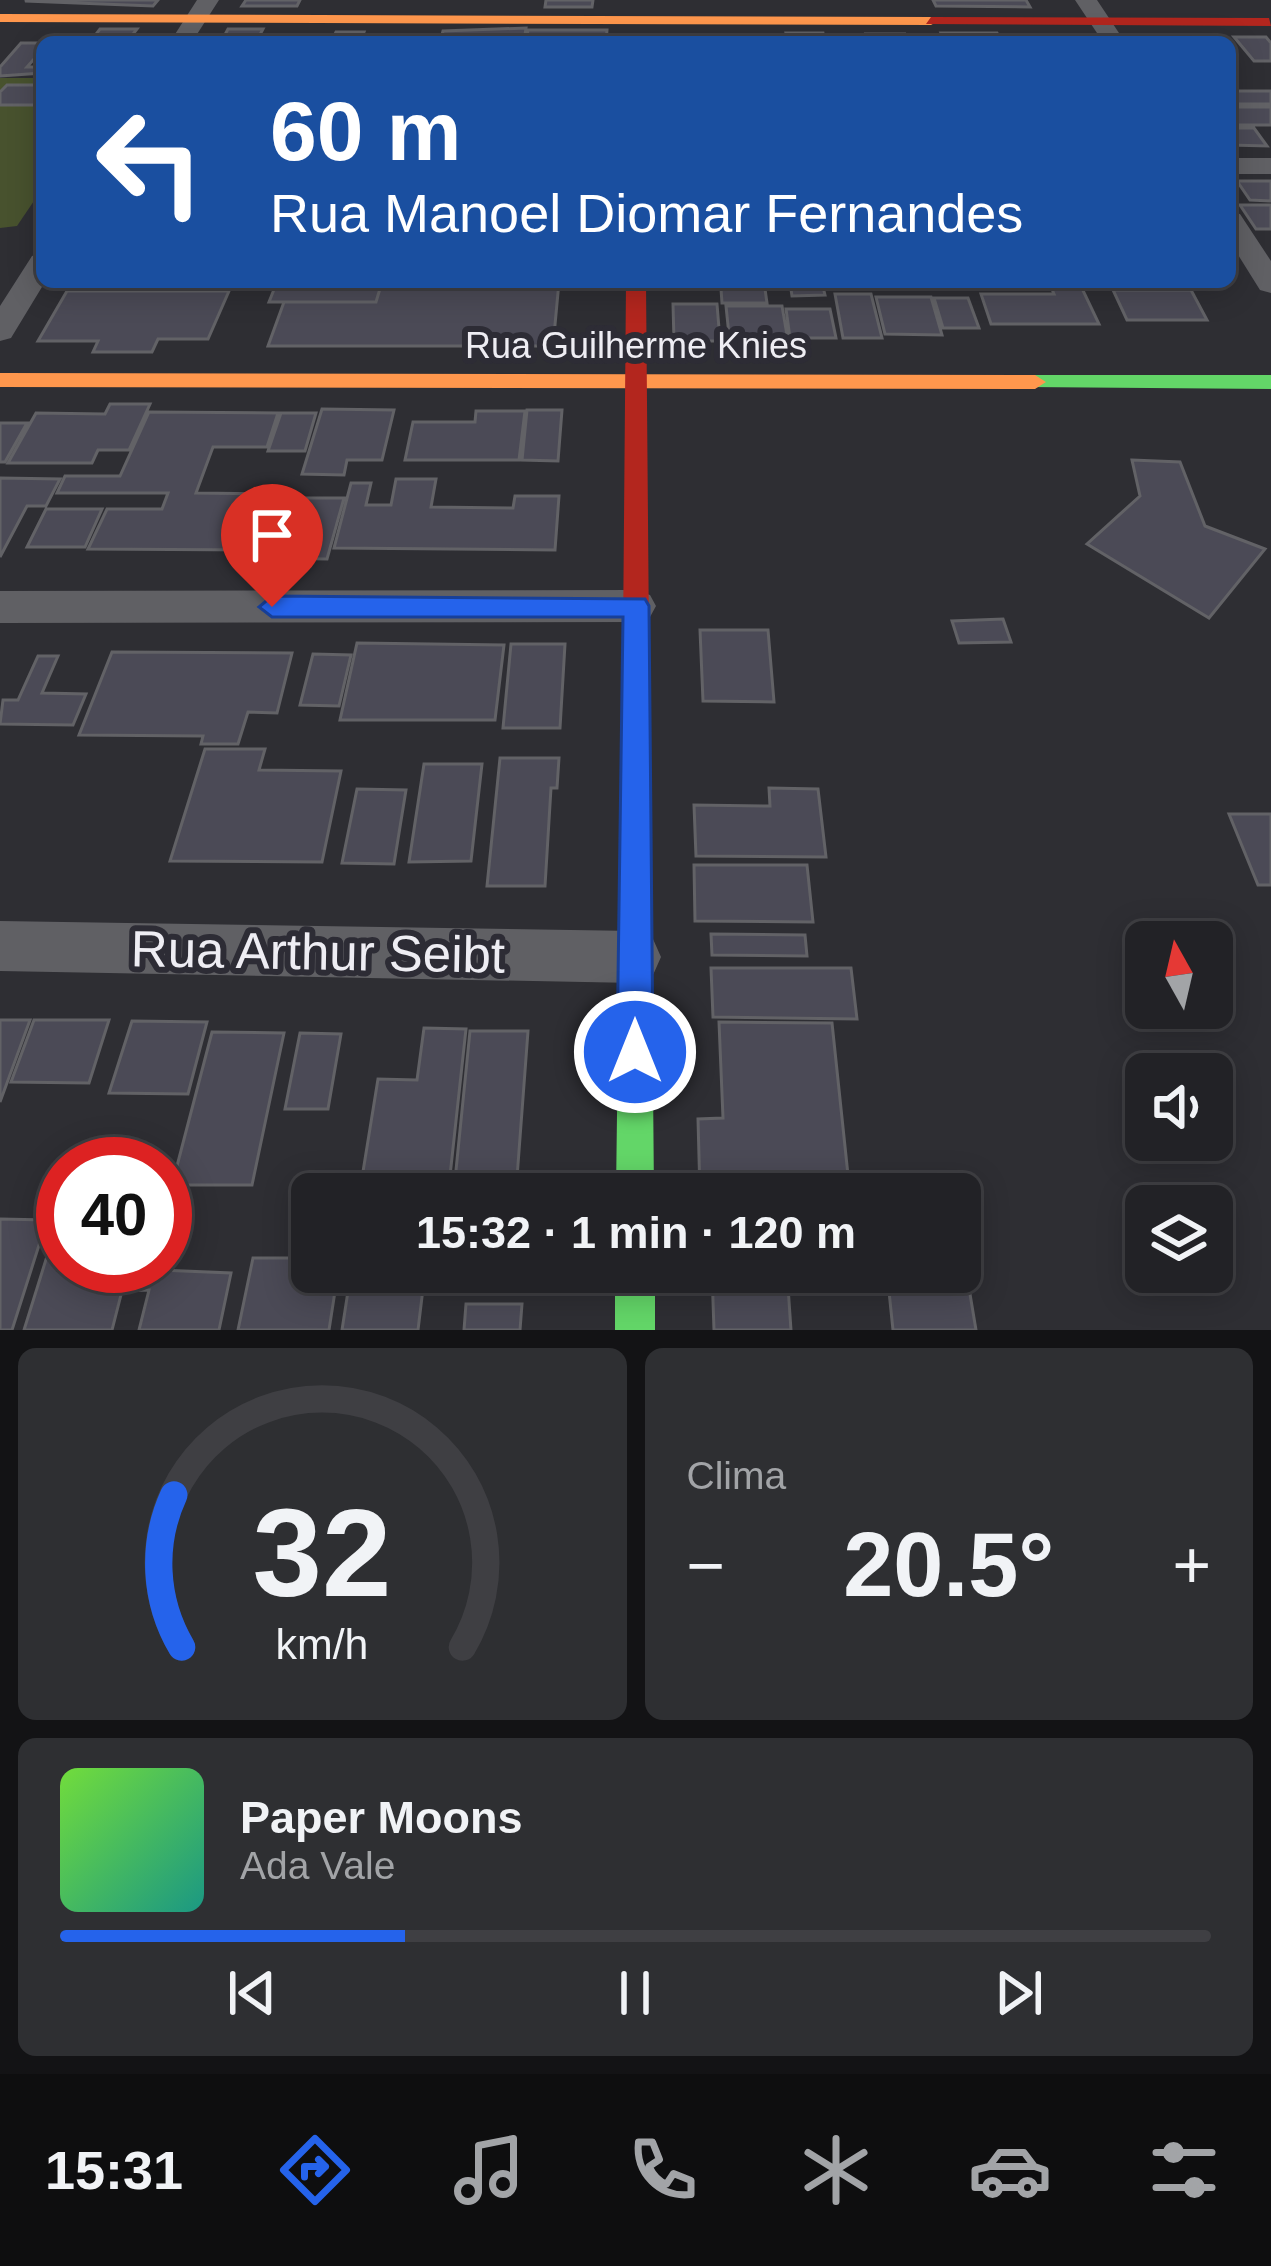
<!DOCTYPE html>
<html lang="pt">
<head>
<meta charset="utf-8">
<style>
  body { margin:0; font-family:Helvetica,sans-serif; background:#2e2f32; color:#f1f3f6; height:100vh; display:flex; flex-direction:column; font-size:45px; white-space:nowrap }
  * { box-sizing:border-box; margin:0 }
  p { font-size:39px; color:#a2a4a7 }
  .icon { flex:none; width:66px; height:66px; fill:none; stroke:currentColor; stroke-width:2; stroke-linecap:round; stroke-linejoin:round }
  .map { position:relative; height:1330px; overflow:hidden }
  .sheet { display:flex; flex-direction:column; gap:18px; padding:18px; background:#131315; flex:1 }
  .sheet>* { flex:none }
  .guide { position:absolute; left:36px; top:36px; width:1200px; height:252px; border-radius:18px; box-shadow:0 6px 30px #0003,0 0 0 3px #3f3f43; background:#1a4fa0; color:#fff; overflow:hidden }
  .needle { width:78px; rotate:352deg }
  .buttons { position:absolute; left:1125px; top:921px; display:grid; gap:24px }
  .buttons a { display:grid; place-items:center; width:108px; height:108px; border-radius:18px; background:#222226; box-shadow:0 6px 30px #0003,0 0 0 3px #3f3f43; font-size:60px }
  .speed { position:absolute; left:36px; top:1137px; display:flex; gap:24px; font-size:60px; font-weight:700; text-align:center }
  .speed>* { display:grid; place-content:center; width:156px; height:156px; border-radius:50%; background:#222226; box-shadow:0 6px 30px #0003,0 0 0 3px #3f3f43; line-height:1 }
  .speed .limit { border:18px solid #d22; background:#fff; color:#111 }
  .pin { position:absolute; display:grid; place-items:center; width:102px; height:102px; color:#fff; margin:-123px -51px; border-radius:50% 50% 50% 0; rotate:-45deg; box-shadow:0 0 12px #0007 }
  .pin .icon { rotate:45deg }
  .me { position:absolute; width:132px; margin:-66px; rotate:0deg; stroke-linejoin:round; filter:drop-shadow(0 0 9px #0008) }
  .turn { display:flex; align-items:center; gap:42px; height:252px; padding:0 36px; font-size:54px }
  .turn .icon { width:156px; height:156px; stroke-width:2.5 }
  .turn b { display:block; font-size:84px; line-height:102px }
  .big { font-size:90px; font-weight:800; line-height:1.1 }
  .sheet .card { flex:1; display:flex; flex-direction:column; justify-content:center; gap:18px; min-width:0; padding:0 42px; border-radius:18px; background:#2e2f32 }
  .sheet .dial { align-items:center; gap:0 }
  .dial svg { height:312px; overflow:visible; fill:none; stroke:#3f3f43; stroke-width:7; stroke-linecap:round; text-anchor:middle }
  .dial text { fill:#f1f3f6; stroke:none }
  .song { display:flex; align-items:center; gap:36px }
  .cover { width:144px; height:144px; border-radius:18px; background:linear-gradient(135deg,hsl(100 70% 55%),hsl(170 70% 35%)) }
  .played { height:12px; border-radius:6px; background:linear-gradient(90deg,#2563eb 30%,#3f3f43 30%) }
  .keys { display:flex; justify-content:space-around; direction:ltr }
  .heat { display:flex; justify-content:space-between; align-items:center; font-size:66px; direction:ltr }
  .sheet .tiles { flex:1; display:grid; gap:18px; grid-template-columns:1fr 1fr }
  .card:last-child { grid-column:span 2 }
  .trip { position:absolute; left:291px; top:1173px; width:690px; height:120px; border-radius:18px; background:#222226; box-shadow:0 6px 30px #0003,0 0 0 3px #3f3f43; font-weight:800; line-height:120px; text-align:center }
  .menu { display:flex; height:192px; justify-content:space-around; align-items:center; background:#0e0e0f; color:#a2a4a7 }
  .menu .icon { width:84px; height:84px }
  .menu .selected { color:#2563eb }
  .menu b { font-size:54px; color:#f1f3f6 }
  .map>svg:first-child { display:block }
  .green { fill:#48522e }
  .building { fill:#4b4a56; stroke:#626266; stroke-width:3 }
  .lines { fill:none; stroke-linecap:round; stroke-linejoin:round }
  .street { fill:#606064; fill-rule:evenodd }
  .fast { fill:#63d668; fill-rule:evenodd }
  .slow { fill:#ff974d; fill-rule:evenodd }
  .jam { fill:#b3261e; fill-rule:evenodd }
  .route { fill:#2563eb; stroke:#184099; stroke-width:3 }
  .labels { text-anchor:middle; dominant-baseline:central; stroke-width:12; stroke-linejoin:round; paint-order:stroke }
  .far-street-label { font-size:36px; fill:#eeedf3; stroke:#2d2c35 }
  .near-street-label { font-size:51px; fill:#eeedf3; stroke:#2d2c35 }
</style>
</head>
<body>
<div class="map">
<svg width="1271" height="1330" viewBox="0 0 1271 1330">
  <rect width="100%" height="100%" fill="#2e2e33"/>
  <path class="green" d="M0,78h42v111l-25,37 -17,2z"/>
  <path class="building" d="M158,0l-5,6 -128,-5 2,-1z
    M246,0h54l-3,6h-55z
    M546,0h47l-1,7h-47z
    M933,0h93l4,7 -94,-1z
    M526,28l-2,13 -84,1 3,-11z
    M100,29h37l-10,13h-37z
    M228,29h35l-7,13h-35z
    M528,30h79l-1,12h-80z
    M336,32h28l-2,5 42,1 -2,4h-71z
    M786,33h37l2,9h-37z
    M941,33h56l5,9h-57z
    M866,34h39l4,8h-40z
    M1234,37h32l5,6v18h-17z
    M21,43h21v7l-15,17h15v6l-42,3v-9z
    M7,85h35v20h-42v-13z
    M1230,91h41v13h-41z
    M1230,107h41v18h-41z
    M1230,128h24l13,18 -37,-1z
    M1237,181h34v20l-21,-1z
    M1240,205h31v24h-15z
    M277,282h105l-6,20h-107z
    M382,282h177l-6,64h-285l16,-44h92z
    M1049,282h30l20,42h-108l-10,-30h73z
    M790,283h32l3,12 -33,1z
    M721,289h44l2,14h-45z
    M1113,290h78l16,30h-80z
    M67,291h162l-21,48h-50l-6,13h-59l5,-11h-60z
    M835,294h36l11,44h-39z
    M876,297h55l11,38 -57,-1z
    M934,298h34l11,30h-36z
    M673,304h44l3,37h-46z
    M726,306h56l5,29h-58z
    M786,309h44l6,29h-46z
    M110,404h40l-21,46h-31l-6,13h-84l28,-50 69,1z
    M322,409l72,1 -12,50h-35l-3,15 -42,-1z
    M527,410h35l-4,51 -36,-1z
    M476,411h49l-6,49h-114l8,-38h62z
    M149,412l129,1 -11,34h-54l-17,46 77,1 -18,56 -167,-1 19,-40h55l6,-16h-111l8,-17h55z
    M281,413h35l-11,38h-37z
    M0,423h27l-22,39h-5z
    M1132,460l48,2 25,64 60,23 -56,69 -122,-74 53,-48z
    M0,478l60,1 -14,27h-19l-27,51z
    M396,479h40l-5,28 82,1 2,-12h44l-4,54 -221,-2 17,-65h20l-5,22h25z
    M277,498h67l-17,61 -69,-1z
    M46,509h56l-17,38h-58z
    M1003,619l8,23 -52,1 -7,-22z
    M700,630h68l6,72 -71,-1z
    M357,643l147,2 -9,75h-155z
    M511,644h54l-5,84h-57z
    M112,652l180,1 -15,60 -29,-1 -10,32h-37l2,-8 -124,-1z
    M313,654l38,1 -12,51 -39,-1z
    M38,656h20l-16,37 44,1 -13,31 -73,-1 3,-24h15z
    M205,749h60l-6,21 82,1 -19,91 -152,-1z
    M500,758h59l-2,30h-6l-6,98h-58z
    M424,764h58l-11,97 -62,1z
    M769,788l49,1 8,68 -130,-1 -2,-51 76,1z
    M357,789l49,1 -12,74 -52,-1z
    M1229,814h42v71h-13z
    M694,865h113l6,57 -118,-1z
    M711,934l94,1 2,21 -95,-1z
    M711,968h140l6,51 -144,-2z
    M0,1020h30l-30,82z
    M34,1020h75l-20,63 -78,-1z
    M132,1021l75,1 -19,72 -79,-1z
    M719,1022l113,1 18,171h-150l-2,-75 25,-1z
    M424,1028l42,1 -17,156 -88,-1 17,-105 39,1z
    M470,1031h58l-12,160 -62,-1z
    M212,1032l72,1 -32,152h-80z
    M300,1033l41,1 -13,75h-43z
    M0,1219l47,1 -35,110h-12z
    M960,1234l16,96h-83l-6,-58h73z
    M53,1237h10v29l168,7 -12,57h-80l10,-40 -27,1 -10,39h-88z
    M253,1258h59v14h26l-9,58h-91z
    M351,1272h74l-7,58h-76z
    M712,1272h75l4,58h-77z
    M466,1304h56l-2,26h-56z"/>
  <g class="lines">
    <path class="street" d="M197,0h22l-27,42h-22z
      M1075,0h22l28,42h-22z
      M1230,158h41v16h-41z
      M1230,212l10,2 31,47v32l-11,-3 -30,-48z
      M42,253l3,29 -34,56 -11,3v-35l32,-50z
      M636,590l14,5 6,11 -6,11 -14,5 -636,1v-32z
      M0,921l635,10 18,8 8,18 -8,18 -18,8 -635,-12z"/>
    <path class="fast" d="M1035,375h236v14l-244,-2v-10z
      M636,628l9,3 4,8 5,555h-38l7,-555 4,-8z
      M615,1272h40v58h-40z"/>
    <path class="slow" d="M0,14l931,3 7,4 -7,4 -931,-3z
      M0,373l1035,2 11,7 -11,7 -1035,-2z"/>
    <path class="jam" d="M931,17l338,1 2,8 -345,-2z
      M626,282h20l3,357 -4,8h-18l-4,-8z"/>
  </g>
  <path class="route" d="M272,596l373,3 4,7 4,446 -5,12 -13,5 -12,-5 -6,-12 6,-435h-351l-13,-10z"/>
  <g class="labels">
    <g class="far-street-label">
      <text x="636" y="345">Rua Guilherme Knies</text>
    </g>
    <g class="near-street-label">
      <text transform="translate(318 952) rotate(1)">Rua Arthur Seibt</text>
    </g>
  </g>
</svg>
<div class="buttons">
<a><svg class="needle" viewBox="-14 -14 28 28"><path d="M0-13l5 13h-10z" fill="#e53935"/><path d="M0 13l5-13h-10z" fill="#a2a4a7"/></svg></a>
<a><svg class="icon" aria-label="sound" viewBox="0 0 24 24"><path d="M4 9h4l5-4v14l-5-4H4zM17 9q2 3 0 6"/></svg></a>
<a><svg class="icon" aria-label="layers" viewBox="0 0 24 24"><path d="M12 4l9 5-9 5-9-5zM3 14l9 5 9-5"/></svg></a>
</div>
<div class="speed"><div class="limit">40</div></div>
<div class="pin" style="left:272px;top:607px;background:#d93025"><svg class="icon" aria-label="arrive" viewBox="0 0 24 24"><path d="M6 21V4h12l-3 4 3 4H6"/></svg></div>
<svg class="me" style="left:635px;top:1052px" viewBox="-20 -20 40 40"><circle r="17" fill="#2563eb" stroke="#fff" stroke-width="3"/><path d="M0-11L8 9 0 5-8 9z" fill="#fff"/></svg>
<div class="trip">15:32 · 1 min · 120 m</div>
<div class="guide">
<div class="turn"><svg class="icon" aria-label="left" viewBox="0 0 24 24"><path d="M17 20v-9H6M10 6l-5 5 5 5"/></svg><div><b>60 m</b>Rua Manoel Diomar Fernandes</div></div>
</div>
</div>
<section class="sheet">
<div class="tiles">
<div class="card dial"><svg viewBox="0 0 100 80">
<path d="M14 69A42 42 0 1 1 86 69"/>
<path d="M14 69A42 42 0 0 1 12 30" stroke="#2563eb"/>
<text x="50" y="56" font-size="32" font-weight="700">32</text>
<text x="50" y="72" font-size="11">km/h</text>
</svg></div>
<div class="card"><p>Clima</p>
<div class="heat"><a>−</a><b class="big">20.5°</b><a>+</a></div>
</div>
<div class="card">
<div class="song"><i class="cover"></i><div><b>Paper Moons</b><p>Ada Vale</p></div></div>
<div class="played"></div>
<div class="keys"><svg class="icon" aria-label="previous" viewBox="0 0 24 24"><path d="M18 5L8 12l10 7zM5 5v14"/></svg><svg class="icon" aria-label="pause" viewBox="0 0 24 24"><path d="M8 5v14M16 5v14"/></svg><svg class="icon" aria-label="next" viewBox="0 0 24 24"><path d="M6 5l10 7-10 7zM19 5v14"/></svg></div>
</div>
</div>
</section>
<nav class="menu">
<b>15:31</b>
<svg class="icon selected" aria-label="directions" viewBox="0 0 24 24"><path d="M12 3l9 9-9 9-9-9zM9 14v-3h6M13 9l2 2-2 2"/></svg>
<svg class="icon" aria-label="music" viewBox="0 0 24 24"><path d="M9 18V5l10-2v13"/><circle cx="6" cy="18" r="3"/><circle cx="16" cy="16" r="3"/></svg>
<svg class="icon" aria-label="phone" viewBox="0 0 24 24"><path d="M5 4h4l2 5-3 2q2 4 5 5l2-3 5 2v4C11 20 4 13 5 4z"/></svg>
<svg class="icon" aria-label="climate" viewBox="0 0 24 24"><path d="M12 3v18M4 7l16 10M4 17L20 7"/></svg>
<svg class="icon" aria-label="car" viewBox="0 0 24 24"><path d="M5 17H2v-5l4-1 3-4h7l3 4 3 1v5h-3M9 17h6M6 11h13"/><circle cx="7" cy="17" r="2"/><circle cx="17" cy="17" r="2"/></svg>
<svg class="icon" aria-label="filters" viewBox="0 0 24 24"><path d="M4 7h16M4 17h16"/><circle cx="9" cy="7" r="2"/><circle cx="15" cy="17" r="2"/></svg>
</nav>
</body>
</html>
